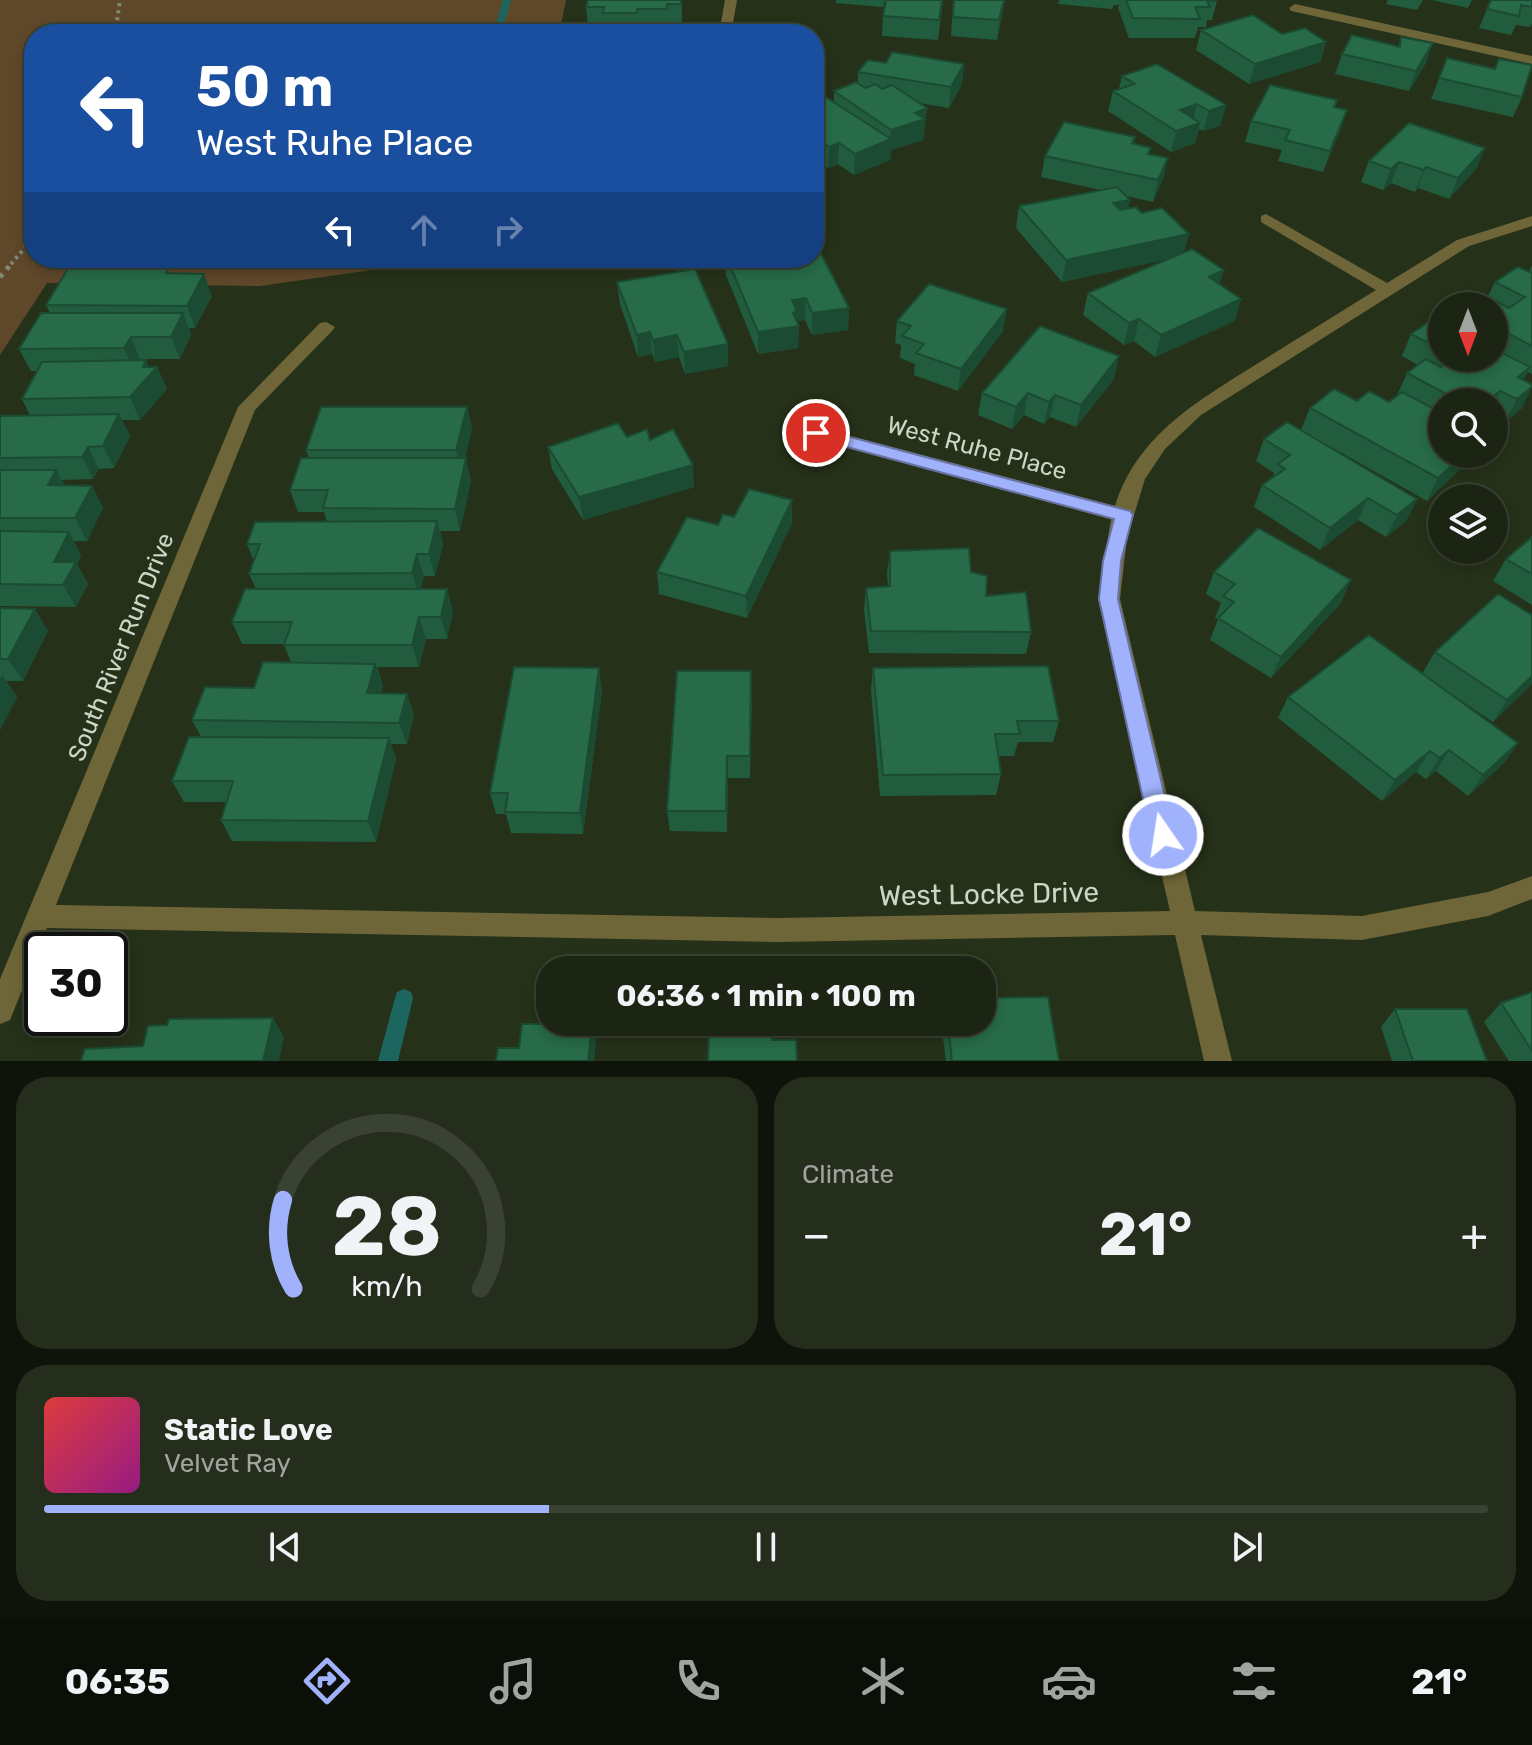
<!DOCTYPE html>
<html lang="en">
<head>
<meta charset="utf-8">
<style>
  body { margin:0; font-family:Rubik,sans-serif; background:#252d1c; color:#f1f3f6; height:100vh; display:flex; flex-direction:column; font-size:30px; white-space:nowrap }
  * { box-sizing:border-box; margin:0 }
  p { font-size:26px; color:#a0a5a0 }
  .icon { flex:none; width:44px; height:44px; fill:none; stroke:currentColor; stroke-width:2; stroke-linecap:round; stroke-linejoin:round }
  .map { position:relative; height:1061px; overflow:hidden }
  .details { display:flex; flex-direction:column; gap:16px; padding:16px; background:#0f140a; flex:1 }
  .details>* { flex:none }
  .top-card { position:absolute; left:24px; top:24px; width:800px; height:244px; border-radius:32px; box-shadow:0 4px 12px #0003,0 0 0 2px #3a4233; background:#1a4fa0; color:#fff; overflow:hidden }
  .needle { width:52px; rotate:180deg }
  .controls { position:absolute; left:1428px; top:292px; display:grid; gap:16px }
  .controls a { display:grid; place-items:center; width:80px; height:80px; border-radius:50%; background:#1c2513; box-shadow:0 4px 12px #0003,0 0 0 2px #3a4233; font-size:40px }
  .speed { position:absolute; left:24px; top:932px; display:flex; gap:16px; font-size:40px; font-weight:700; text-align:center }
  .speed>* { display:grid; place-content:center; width:104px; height:104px; border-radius:50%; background:#1c2513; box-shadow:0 4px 12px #0003,0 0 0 2px #3a4233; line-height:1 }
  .speed .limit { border:4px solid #111; border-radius:12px; background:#fff; color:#111 }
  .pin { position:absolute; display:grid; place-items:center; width:68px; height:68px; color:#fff; margin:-34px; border:4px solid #fff; border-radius:50%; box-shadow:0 2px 8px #0007 }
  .me { position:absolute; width:88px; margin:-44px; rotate:347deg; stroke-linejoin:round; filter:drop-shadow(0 0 6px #0008) }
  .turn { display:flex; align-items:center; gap:28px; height:168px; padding:0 40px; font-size:36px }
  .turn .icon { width:104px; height:104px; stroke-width:2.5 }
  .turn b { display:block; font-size:56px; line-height:68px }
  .lanes { display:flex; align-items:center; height:76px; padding:0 40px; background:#0003; justify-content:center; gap:40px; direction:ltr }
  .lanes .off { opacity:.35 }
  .big { font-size:60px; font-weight:700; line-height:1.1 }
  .details .card { flex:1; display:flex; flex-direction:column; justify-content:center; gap:12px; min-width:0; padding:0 28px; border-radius:32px; background:#252d1c }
  .details .dial { align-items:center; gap:0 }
  .dial svg { height:208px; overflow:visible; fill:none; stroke:#3a4233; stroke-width:7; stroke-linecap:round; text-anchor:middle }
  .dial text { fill:#f1f3f6; stroke:none }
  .song { display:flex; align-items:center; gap:24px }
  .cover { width:96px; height:96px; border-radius:12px; background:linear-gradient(135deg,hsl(0 70% 55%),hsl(310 70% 35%)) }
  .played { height:8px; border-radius:4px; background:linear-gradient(90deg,#a1b2fd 35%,#3a4233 35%) }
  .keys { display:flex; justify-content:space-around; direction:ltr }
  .heat { display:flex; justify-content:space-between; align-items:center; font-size:44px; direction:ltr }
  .details .tiles { flex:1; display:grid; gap:16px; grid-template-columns:1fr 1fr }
  .card:last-child { grid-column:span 2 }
  .trip { position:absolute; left:536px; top:956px; width:460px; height:80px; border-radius:32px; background:#1c2513; box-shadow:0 4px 12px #0003,0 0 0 2px #3a4233; font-weight:700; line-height:80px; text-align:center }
  .tabs { display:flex; height:128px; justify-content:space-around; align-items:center; background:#0b0f08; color:#a0a5a0 }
  .tabs .icon { width:56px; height:56px }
  .tabs .current { color:#a1b2fd }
  .tabs b { font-size:36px; color:#f1f3f6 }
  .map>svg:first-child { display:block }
  .green { fill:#5f4729 }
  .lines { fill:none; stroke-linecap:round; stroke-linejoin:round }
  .stream { fill:#1d6660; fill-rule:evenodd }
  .path-far1 { stroke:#808976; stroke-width:4; stroke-dasharray:3 4; stroke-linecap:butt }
  .path { stroke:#808976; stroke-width:5; stroke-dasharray:4 6; stroke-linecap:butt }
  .minor { fill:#6e6638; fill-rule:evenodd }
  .wall { fill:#225c3e }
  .shaded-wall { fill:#1b4b32 }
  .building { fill:#276b48; stroke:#1b4b32; stroke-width:2 }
  .route { fill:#a1b2fd; stroke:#6974a4; stroke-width:2 }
  .labels { text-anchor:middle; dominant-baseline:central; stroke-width:8; stroke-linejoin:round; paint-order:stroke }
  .street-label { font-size:24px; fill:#ced5c6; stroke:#263119 }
  .near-street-label { font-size:28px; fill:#ced5c6; stroke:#263119 }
</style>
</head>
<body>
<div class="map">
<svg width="1532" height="1061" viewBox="0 0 1532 1061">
  <rect width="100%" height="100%" fill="#263119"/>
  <path class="green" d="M0,0h566l-7,34h-525v224h392l-19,7 -147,21 -213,-3 -47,72z"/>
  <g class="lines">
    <path class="stream" d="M503,0h8l-10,34h-8z
      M404,989l7,3 2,6 -15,63h-20l17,-63 2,-6z"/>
    <path class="path-far1" d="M115,34l5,-34
      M11,264l23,-27"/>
    <path class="path" d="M0,277l13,-15"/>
    <path class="minor" d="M725,0h12l-6,34h-12z
      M1295,4l237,52v8l-241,-53 -2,-3z
      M1266,214l121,69 70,-43 75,-24v10l-63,20 -268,169 -36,34 -20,30 -18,59 -7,61 75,312 167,5 126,-24 44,-16v23l-44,17 -126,24 -161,-5 31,126h-28l-29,-126 -396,7 -732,-14 -37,92 -10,4v-45l238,-572 82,-84 6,-1 9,5 -3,4 -77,79 -199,495 723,13 391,-7 -72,-312 13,-80 -302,-82 -2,-4 9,-6 299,79c23,-73 85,-106 145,-144 39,-24 77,-48 116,-72l-115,-68v-6z"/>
  </g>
  <path class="wall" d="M682,0v24h-14v4h-29l-1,5h-33l-1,-6h-16l-2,-20z
    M836,0h49l-2,7 -47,-4z
    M886,0h57l-5,40 -56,-4 1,-20z
    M953,0h52l-8,40 -46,-4z
    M1059,0h158v1l-5,19h-5l-1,7h-8l-3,11h-66l-11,-30 1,-3h-5l-2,4 -54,-5z
    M1388,0h35l-6,10 -31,-6z
    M1432,0h40l-4,8z
    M1532,0v24l-2,3 -14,-2 -5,10 -32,-7 8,-19z
    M1201,30l81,4 44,8 -6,20 -71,22 -53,-34z
    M1401,37l25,26 -17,28 -74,-17 7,-20 56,-7z
    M1447,58l47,10 5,-9 23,38 -9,20 -82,-18z
    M886,63l78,1 -2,20 -13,24 -30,-5 8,5 -4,32 -32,10 -1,10 -36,15 -16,-11 -10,4 -14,-10v-62l20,6v-11l24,-7v-12z
    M1122,76l104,29 -6,21 -17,5 -4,-2 -4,14 -24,9 -63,-41 5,-20 6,-2z
    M1335,107l12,3 -7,21 -17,41 -45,-11 4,-11 -37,-8 6,-21z
    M1135,137l-1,7 16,10 18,4 -5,21 -10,23 -27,-6 4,4 -2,9 56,43 40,18 -5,14 16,37 -80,36 -21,-16 -10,4 -41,-30 5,-22 79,-34 -105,23 -46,-54 3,-22 82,-16 -60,-13 4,-21z
    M1485,148l-9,21 -27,30 -31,-11 -3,4 -24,-9 -8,7 -22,-8 8,-21z
    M725,258h89l35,50 -1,22 -36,5 -7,-15 -8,1 2,5 -1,22 -40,6 -32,-79z
    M1532,265v109l-4,-2 -5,8 -1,28 -17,14 -11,-6v-14h-52v52h26l-9,16 -32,31 -126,-71 9,-22 47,-7 32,1 8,-7 10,-22 11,-8 -16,-9 9,-22 31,-12v36h52v-52l-10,-2 11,-22 34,-10z
    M173,274l39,22 -17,32h-6l2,7 -11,24h-40l-1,2 7,-1 3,7h8l10,22 -27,31h-18l8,16 -16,32 -15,1 -6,10 -31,1 3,6h27l11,22 -16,33h-13l7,14 -4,9 11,20 -12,23 -76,-1v-190l30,-1 -8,-16 15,-28h-6l-12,-22 31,-36 -4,-8z
    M617,282l111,84 -43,8 -6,-17 -24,5 -3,-8 -14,3 -18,-53z
    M897,321l106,10 -45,60 -44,-16 1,-11 -15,-6 1,-13 -6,-2z
    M1114,379l-38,48 -26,-10 -6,7 -20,-9 -12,14 -34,-14 4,-22z
    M467,407l5,22 -7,29 6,23 -11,50h-20l3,13 -8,32h-11l-4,13 33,22 -6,28h-21l-7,28h-42l6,18 -2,8 26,1 7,21 -7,29h-16l5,15 -20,83 -144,-1 -11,-21 5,-18h-42l-12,-21 29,-44 -9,-17 62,-32 37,-25 -7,-19h-42l-10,-22 24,-33 -7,-15 5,-13 -7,-17 80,-22 -3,-10h-26l-8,-22 19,-32 -3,-8z
    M627,437l23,3 44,47 -111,33 -31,-51 -4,-22z
    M1264,439l153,60 -11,22 -20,16 -28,-17 -38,30 -66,-43 8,-22 11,-8 1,-4 -18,-12z
    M792,500v23l-45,95 -88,-24 -2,-22 61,-47 16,-8z
    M1532,537v68l-39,-24 13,-22z
    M890,551l81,21 15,24 45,36 -5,22 -157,-1 -5,-43 2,-22 22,-2 -1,-13z
    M1214,572l127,31 -70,75 -61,-38 8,-21 -3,-1 6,-15 -15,-9z
    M0,608l48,23 -25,50h-17l11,16 -17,33z
    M1532,615v69l-39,38 -54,-36 79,57 -15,21 -35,32 -32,-25 -10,8 -10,-7 -34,29 -104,-83 10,-21 134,-23 13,-22z
    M873,668l186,53 -6,21h-35l-4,14h-16l3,18 -5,21 -116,1 -9,-106z
    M602,690l-19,144 -72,-1 -5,-19h-10l-6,-21z
    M752,692l-2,86h-22l-1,54 -57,-1 -3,-20z
    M1532,992v69h-23l-25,-39 17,-19z
    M1395,1009l92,52h-95l-11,-34z
    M941,1022h41l77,39h-113z"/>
  <path class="shaded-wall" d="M1004,0h1l-8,40 2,-20z
    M1326,42l-6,20 -71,22 6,-20z
    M1433,43l-7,20 -17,28 7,-20z
    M964,64l-2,20 -13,24 2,-21z
    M1197,104l-5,21 -12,-15z
    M1226,105l-6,21 -17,5 6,-20z
    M927,108l-4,32 -32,10 -1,10 -36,15 1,-21 35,-15 1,-9 24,-17z
    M1347,110l-7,21 -17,41 7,-21z
    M1200,123l-5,20 -24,9 5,-21z
    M839,143l-1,21 -10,4 1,-21z
    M1485,148l-9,21 -27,30 9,-21z
    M1168,158l-5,21 -10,23 5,-22z
    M1399,162l-8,21 -8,7 8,-21z
    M1426,167l-8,21 -3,4 9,-22z
    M1130,200l-5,21 -12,-18z
    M1189,234l-6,22 -121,26 4,-22z
    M1224,270l-7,22 -8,-15z
    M204,274l8,22 -17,32 -8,-22z
    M806,298l-1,22 -8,1 2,5 -1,22 -40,6v-22l34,-32z
    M1241,299l-6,22 -80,36 6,-22z
    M849,308l-1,22 -36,5v-22z
    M1007,309l-4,22 -45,60 3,-22z
    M183,313l8,22 -11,24 -9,-22z
    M1139,319l-5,22 -10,4 5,-22z
    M650,332l2,22 -14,3 -1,-22z
    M677,335l2,22 -24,5 -2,-22z
    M131,337l9,22 -6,12 -10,-23z
    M728,344v22l-43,8 -1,-22z
    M1119,356l-5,23 -38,48 5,-22z
    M146,360l6,13 5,-6 10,22 -27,31 -10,-23z
    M1530,367l-12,22v-12z
    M1532,387l-10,21 -17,14 12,-23z
    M1500,391l-6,12v-1h-8z
    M1028,393l-4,22 -12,14 4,-22z
    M1055,395l-5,22 -6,7 5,-22z
    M467,407l5,22 -11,43 -5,-22z
    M119,414l11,22 -16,32 -11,-22z
    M88,447l11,22 -6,10 -11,-22z
    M1465,454h3l-9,16 -32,31 11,-23z
    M466,458l5,23 -11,50 -5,-22z
    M693,465l1,22 -111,33 -4,-23z
    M56,470l12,22 -20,-7z
    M92,486l11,22 -16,33 -12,-23z
    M1368,498l-10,22 -38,30 10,-22z
    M1417,499l-11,22 -20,16 11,-22z
    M792,500v23l-45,95 -1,-22z
    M437,521l6,23 -8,32 -6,-22z
    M69,532l12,23 -4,9 11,20 -12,23 -13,-22 -9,-23z
    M417,554l7,22 -5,20 -7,-23z
    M1351,580l-10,23 -70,75 10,-21z
    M447,589l6,22 -6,28 -6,-22z
    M35,609l13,22 -25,50 -15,-22z
    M419,617l7,22 -7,28 -7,-22z
    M375,664l8,21 -8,30 -8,-22z
    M599,668l3,22 -19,144 -3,-21z
    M2,675l15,22 -17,33v-51z
    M1532,676v8l-39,38 14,-22z
    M407,694l7,21 -7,29 -8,-21z
    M389,738l7,21 -20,83 -8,-21z
    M1518,743l-15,21 -35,32 15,-21z
    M1449,750l-13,21 -10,8 14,-21z
    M1430,751l-14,21 -34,29 13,-21z
    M727,756l1,22 -1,54 -1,-21z
    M273,1018l11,19 -5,24h-16z
    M592,1024l4,18 -2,19h-6z"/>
  <path class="building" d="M588,0h93v4h-14v5h-30v4h-34l1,-6h-18z
    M886,0h56l-3,20 -56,-4z
    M954,0h50l-5,20 -46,-3z
    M1126,0h91v1h-10l3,6h-15l5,12 -67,-1z
    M1491,0h41v7l-11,-2 -2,11 -32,-7z
    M1253,15l29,19 23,-6 21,14 -71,22 -54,-34z
    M584,33l72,1h-72z
    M1352,35l48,12 1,-10 32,6 -17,28 -74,-17z
    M892,52l72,12 -13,23 -93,-15 10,-12 18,3z
    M1447,58l48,11 4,-10 33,6 -10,32 -83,-19z
    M1157,64l69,41 -17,6 -12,-7 -17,6 20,13 -24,8 -63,-40 22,-7 -13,-8z
    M856,82l9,6 11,-4 6,5 10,-4 35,23 -12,5 10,6 -34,11 -57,-39z
    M1270,85l67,15 -3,7 13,3 -17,41 -45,-11 5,-10 -39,-9z
    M821,94l70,45 -36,15 -16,-11 -10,4 -15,-10v-41z
    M1064,122l71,15 -3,6 19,5 -3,6 20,4 -10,22 -113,-24z
    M1409,123l76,25 -27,30 -32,-11 -2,3 -25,-8 -8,7 -22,-8z
    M1117,187l13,13 -17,3 7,7 16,-3 6,6 20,-5 27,26 -123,26 -47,-54z
    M814,240l35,68 -37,5 -6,-15 -14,2 5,11 -4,2 6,13 -41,6 -31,-74h87z
    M1192,249l32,21 -15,7 32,22 -80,36 -22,-16 -10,4 -41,-30z
    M69,267h101l-4,6 38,1 -17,32 -141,-1z
    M1518,267l14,6v73l-38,-20v-20h-10l9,-6 16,8 16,-11 -30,-15z
    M695,269l33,75 -44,8 -7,-17 -24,5 -3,-8 -13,3 -20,-53z
    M929,284l78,25 -46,60 -45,-16 8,-9 -22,-8 9,-10 -14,-5z
    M41,313h142l-12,24h-40l-7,11 -105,1z
    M1435,318l7,4v28l-31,-16z
    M1040,326l79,30 -38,49 -26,-10 -6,7 -21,-9 -12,14 -34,-14z
    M1494,349l36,18 -12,10 14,8v2l-15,12 -17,-8 -14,11h-25l-54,-29 19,-14 15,8 12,-9h41z
    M146,360l-3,7h14l-27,30 -108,2 20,-37z
    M1334,389l23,12 12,-10 20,11 13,-10 40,21v41h23l-27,24 -128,-70z
    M321,407h146l-11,43h-150z
    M119,414l-16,32 -15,1 -6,10 -82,1v-42z
    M1287,422l130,77 -20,16 -29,-17 -38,30 -68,-43 23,-16 -7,-5 12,-9 -26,-16z
    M618,423l9,14 20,-8 3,11 23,-11 20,36 -114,32 -31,-50z
    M301,458h165l-11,51 -132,-1 5,-18h-38z
    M0,470h56l-8,15 44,1 -17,32h-75z
    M749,489l43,11 -46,96 -89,-24 30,-55 31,8 5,-11 11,3z
    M437,521l-8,33h-12l-5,19 -163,1 11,-30h-13l8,-22z
    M1258,528l93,52 -70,77 -63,-39 16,-16 -11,-6 12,-12 -21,-12z
    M0,531l69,1 -15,30h22l-13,23 -63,-1z
    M1532,537v37l-26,-15z
    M969,548l2,24 16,4 -1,20 40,-4 5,40 -160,-1 -5,-43 24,-2v-35z
    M245,589h202l-6,28h-22l-7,28h-128l8,-23h-60z
    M1498,594l34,21v61l-25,24 -72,-48z
    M0,608l35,1 -27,50h-8z
    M1369,635l149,108 -35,32 -34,-25 -9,8 -10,-7 -35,29 -107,-83z
    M263,662l112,2 -8,29 40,1 -8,29 -207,-3 13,-33 49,1z
    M1048,666l11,55h-42l3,13h-25l6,40 -118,1 -10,-107z
    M514,667l85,1 -19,145 -75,-1 3,-19h-18z
    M677,671h74l-1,85h-23l-1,55h-59z
    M189,737l200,1 -21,83 -147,-1 12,-39h-61z
    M1532,992v59l-31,-48z
    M1048,997l11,64h-107l-4,-39h34v-24z
    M1395,1009h72l20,52h-74z
    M273,1018l-10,43h-182l4,-12 58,-3 5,-20 19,-1 2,-6z
    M522,1024h70l-4,37h-92l2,-13h21z
    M709,1030h62l1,10h24l1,21h-89z"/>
  <path class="route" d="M816,428l314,83 3,4 -12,46 -3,38 56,236 -4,7 -7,3 -8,-3 -4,-7 -52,-236 4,-38 11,-42 -304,-82 -3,-4z"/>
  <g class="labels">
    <g class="street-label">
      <text transform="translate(977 448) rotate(15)">West Ruhe Place</text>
      <text transform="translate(121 647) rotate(-68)">South River Run Drive</text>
    </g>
    <g class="near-street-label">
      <text transform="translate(989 894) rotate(-1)">West Locke Drive</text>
    </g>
  </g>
</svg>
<div class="controls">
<a><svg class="needle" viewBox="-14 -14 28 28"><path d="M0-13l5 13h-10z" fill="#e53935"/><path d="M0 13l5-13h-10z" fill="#a0a5a0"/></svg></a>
<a><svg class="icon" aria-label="search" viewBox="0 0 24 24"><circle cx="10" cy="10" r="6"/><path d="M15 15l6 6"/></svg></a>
<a><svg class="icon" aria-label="layers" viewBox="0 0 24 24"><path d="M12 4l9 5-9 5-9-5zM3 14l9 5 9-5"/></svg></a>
</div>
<div class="speed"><div class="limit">30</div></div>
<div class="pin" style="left:816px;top:433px;background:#d93025"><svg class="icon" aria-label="arrive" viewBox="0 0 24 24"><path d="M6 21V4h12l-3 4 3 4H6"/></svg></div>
<svg class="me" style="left:1163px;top:835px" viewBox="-20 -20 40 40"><circle r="17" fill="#a1b2fd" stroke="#fff" stroke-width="3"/><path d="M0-11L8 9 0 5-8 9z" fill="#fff"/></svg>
<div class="trip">06:36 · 1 min · 100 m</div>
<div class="top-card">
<div class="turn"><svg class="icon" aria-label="left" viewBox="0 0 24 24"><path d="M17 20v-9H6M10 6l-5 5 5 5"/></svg><div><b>50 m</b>West Ruhe Place</div></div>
<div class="lanes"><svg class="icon" aria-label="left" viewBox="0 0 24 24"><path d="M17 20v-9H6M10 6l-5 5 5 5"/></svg><svg class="icon off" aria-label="ahead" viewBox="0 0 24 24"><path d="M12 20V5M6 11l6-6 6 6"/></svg><svg class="icon off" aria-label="right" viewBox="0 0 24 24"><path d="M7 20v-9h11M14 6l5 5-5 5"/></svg></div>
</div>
</div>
<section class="details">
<div class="tiles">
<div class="card dial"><svg viewBox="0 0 100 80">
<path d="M14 69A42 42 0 1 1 86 69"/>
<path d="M14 69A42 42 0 0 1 10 35" stroke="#a1b2fd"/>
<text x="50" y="56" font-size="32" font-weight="700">28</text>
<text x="50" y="72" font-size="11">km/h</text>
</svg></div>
<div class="card"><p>Climate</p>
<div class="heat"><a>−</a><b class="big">21°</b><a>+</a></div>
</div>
<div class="card">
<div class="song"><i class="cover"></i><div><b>Static Love</b><p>Velvet Ray</p></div></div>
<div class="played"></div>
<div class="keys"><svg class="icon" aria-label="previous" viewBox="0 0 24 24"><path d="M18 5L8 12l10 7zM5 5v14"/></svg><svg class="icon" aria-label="pause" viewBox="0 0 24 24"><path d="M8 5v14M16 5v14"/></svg><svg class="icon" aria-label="next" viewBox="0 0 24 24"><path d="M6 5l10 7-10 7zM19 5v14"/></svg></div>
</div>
</div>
</section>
<nav class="tabs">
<b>06:35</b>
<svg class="icon current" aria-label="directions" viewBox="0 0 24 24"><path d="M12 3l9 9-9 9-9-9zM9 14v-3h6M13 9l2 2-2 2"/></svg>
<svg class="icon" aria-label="music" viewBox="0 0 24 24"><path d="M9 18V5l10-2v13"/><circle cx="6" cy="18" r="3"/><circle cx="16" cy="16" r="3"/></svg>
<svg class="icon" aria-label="phone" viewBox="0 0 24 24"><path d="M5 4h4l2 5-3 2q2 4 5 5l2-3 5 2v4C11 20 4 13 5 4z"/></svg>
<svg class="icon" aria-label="climate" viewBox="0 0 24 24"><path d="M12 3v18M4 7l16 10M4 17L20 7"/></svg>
<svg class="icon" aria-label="car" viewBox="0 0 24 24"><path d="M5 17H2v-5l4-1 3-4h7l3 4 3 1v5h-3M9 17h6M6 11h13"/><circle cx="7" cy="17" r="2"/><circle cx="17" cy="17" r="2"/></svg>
<svg class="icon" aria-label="filters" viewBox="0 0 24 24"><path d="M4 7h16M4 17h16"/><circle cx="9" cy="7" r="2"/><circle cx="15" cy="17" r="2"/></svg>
<b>21°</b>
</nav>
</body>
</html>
